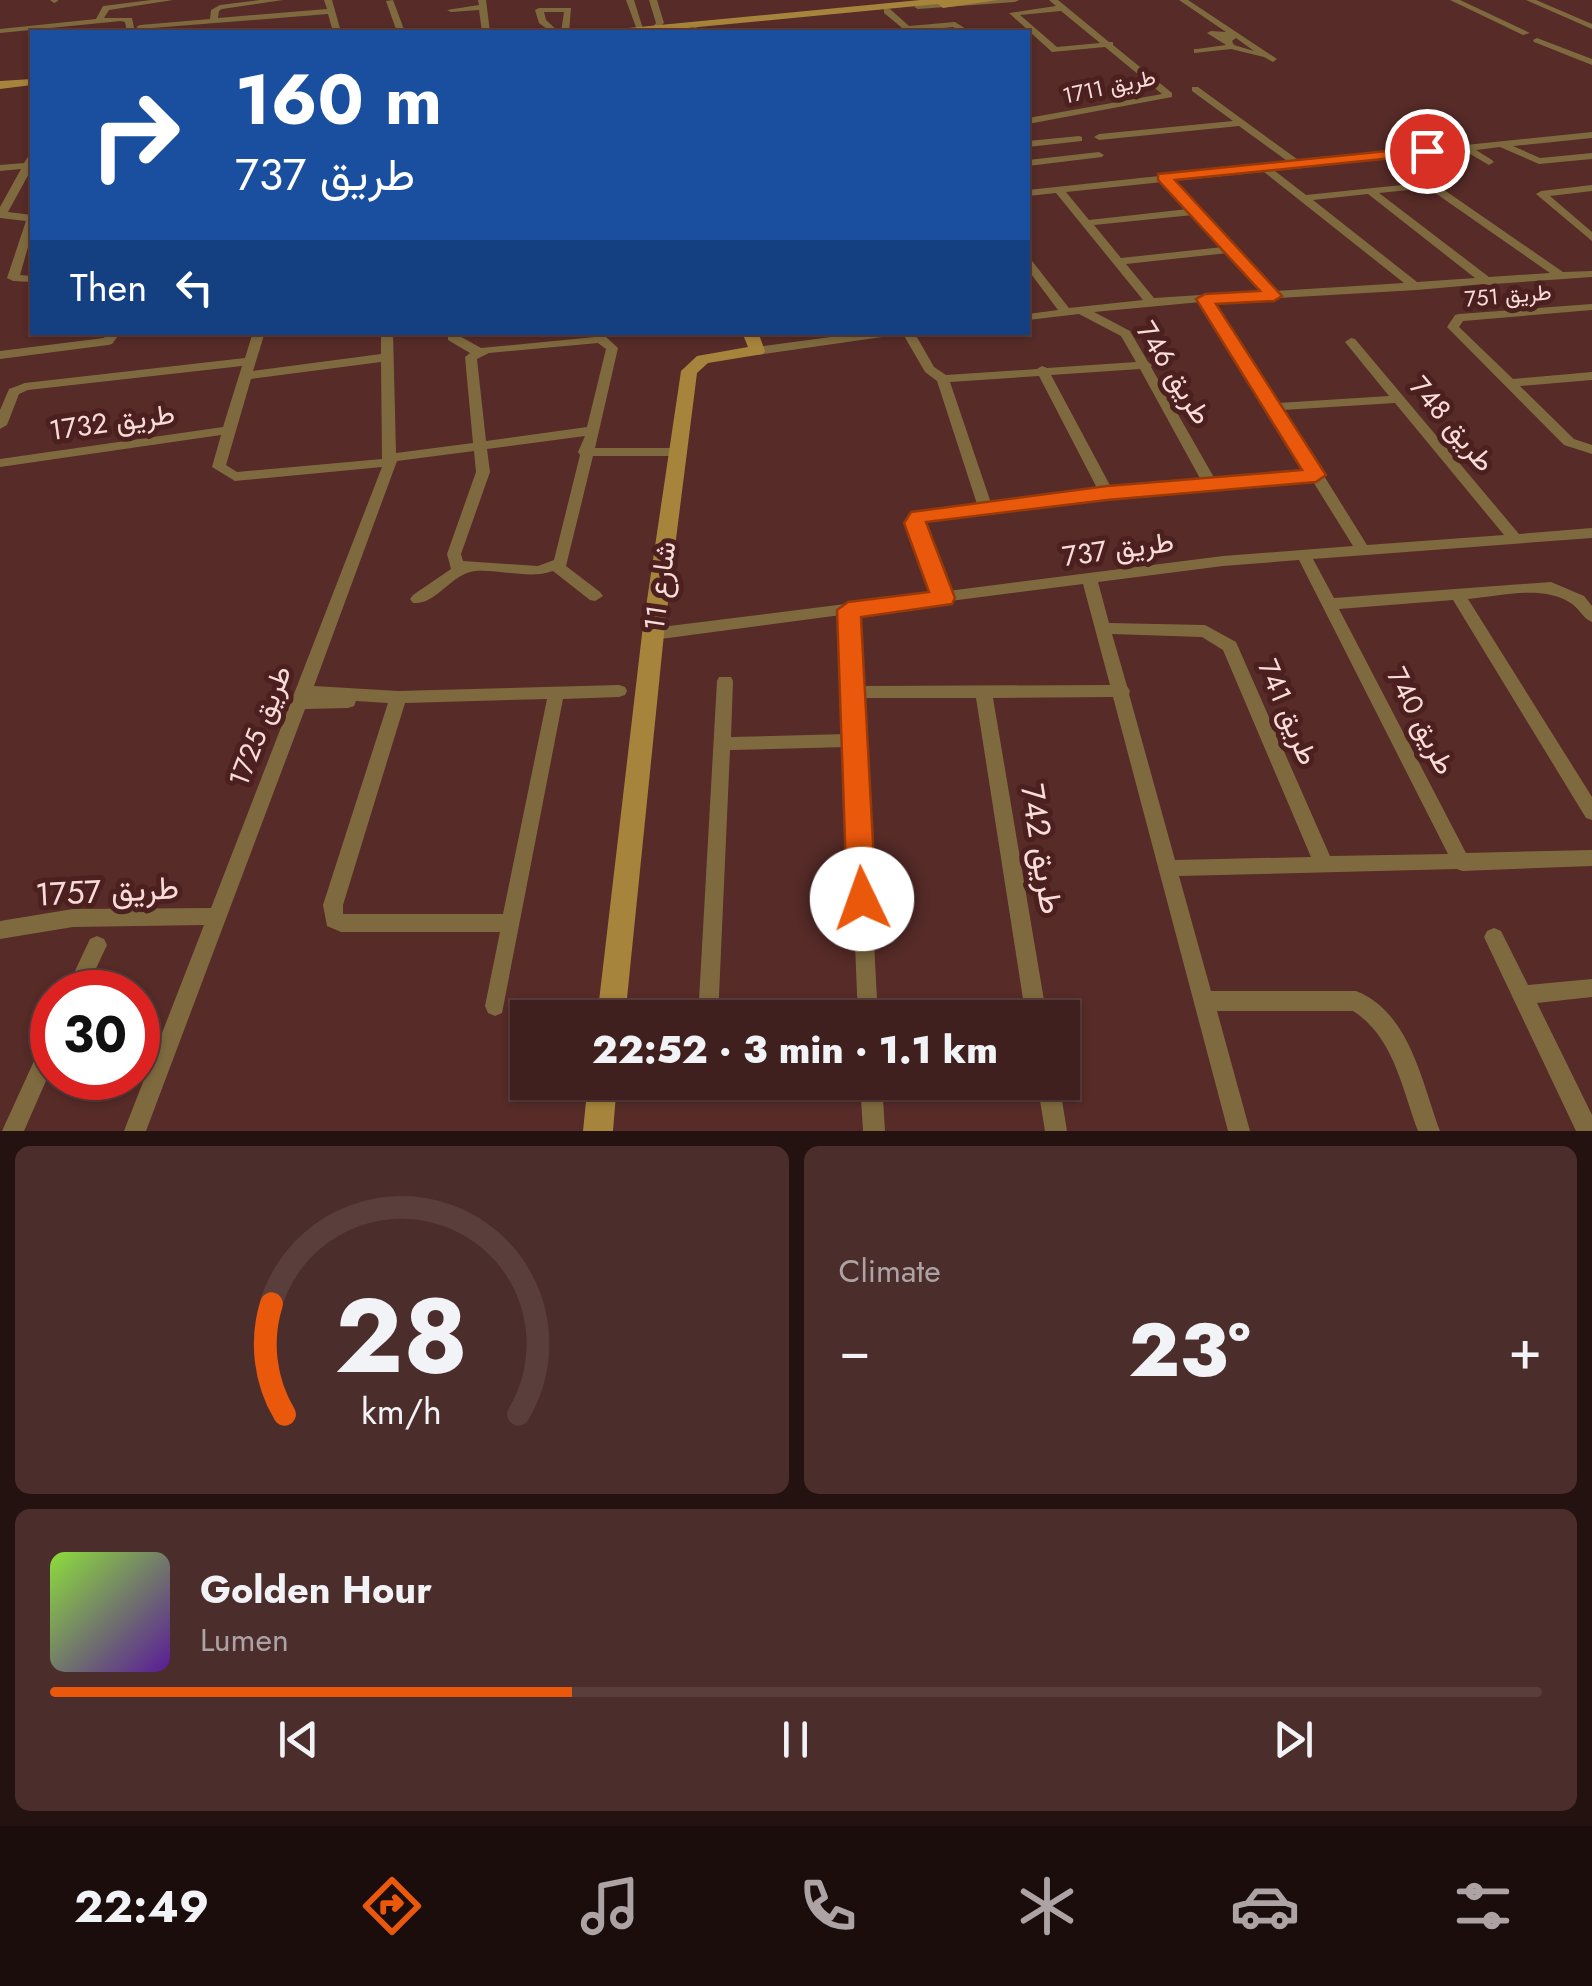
<!DOCTYPE html>
<html lang="en">
<head>
<meta charset="utf-8">
<style>
  body { margin:0; font-family:Jost,Vazirmatn,sans-serif; background:#4b2d2b; color:#f1f3f6; height:100vh; display:flex; flex-direction:column; font-size:38px; white-space:nowrap }
  * { box-sizing:border-box; margin:0 }
  p { font-size:32px; color:#aea3a4 }
  .icon { flex:none; width:55px; height:55px; fill:none; stroke:currentColor; stroke-width:2; stroke-linecap:round; stroke-linejoin:round }
  .map { position:relative; height:1131px; overflow:hidden }
  .details { display:flex; flex-direction:column; gap:15px; padding:15px; background:#231210; flex:1 }
  .details>* { flex:none }
  .hud { position:absolute; left:30px; top:30px; width:1000px; height:305px; border-radius:0px; box-shadow:0 2px 8px #0004,0 0 0 2px #593e3c; background:#1a4fa0; color:#fff; overflow:hidden }
  .speed { position:absolute; left:30px; top:970px; display:flex; gap:20px; font-size:50px; font-weight:700; text-align:center }
  .speed>* { display:grid; place-content:center; width:130px; height:130px; border-radius:50%; background:#40201e; box-shadow:0 2px 8px #0004,0 0 0 2px #593e3c; line-height:1 }
  .speed .limit { border:15px solid #d22; background:#fff; color:#111 }
  .pin { position:absolute; display:grid; place-items:center; width:85px; height:85px; color:#fff; margin:-42px; border:5px solid #fff; border-radius:50%; box-shadow:0 2px 10px #0007 }
  .me { position:absolute; width:110px; margin:-55px; rotate:357deg; stroke-linejoin:round; filter:drop-shadow(0 0 8px #0008) }
  .turn { display:flex; align-items:center; gap:35px; height:210px; padding:0 40px; font-size:45px }
  .turn .icon { width:130px; height:130px; stroke-width:2.5 }
  .turn b { display:block; font-size:70px; line-height:85px }
  .then { display:flex; align-items:center; height:95px; padding:0 40px; background:#0003; gap:20px; font-size:38px }
  .big { font-size:75px; font-weight:800; line-height:1.1 }
  .details .tile { flex:1; display:flex; flex-direction:column; justify-content:center; gap:15px; min-width:0; padding:0 35px; border-radius:15px; background:#4b2d2b }
  .details .dial { align-items:center; gap:0 }
  .dial svg { height:260px; overflow:visible; fill:none; stroke:#593e3c; stroke-width:7; stroke-linecap:round; text-anchor:middle }
  .dial text { fill:#f1f3f6; stroke:none }
  .song { display:flex; align-items:center; gap:30px }
  .cover { width:120px; height:120px; border-radius:15px; background:linear-gradient(135deg,hsl(90 70% 55%),hsl(270 70% 35%)) }
  .played { height:10px; border-radius:5px; background:linear-gradient(90deg,#ea580c 35%,#593e3c 35%) }
  .keys { display:flex; justify-content:space-around; direction:ltr }
  .heat { display:flex; justify-content:space-between; align-items:center; font-size:55px; direction:ltr }
  .details .tiles { flex:1; display:grid; gap:15px; grid-template-columns:1fr 1fr }
  .tile:last-child { grid-column:span 2 }
  .trip { position:absolute; left:510px; top:1000px; width:570px; height:100px; border-radius:0px; background:#40201e; box-shadow:0 2px 8px #0004,0 0 0 2px #593e3c; font-weight:800; line-height:100px; text-align:center }
  .dock { display:flex; height:160px; justify-content:space-around; align-items:center; background:#1a0d0c; color:#aea3a4 }
  .dock .icon { width:70px; height:70px }
  .dock .active { color:#ea580c }
  .dock b { font-size:45px; color:#f1f3f6 }
  .map>svg:first-child { display:block }
  .lines { fill:none; stroke-linecap:round; stroke-linejoin:round }
  .street { fill:#7f6a3f; fill-rule:evenodd }
  .secondary { fill:#a6843b; fill-rule:evenodd }
  .route { fill:#ea580c; stroke:#983908; stroke-width:2.5 }
  .labels { text-anchor:middle; dominant-baseline:central; stroke-width:10; stroke-linejoin:round; paint-order:stroke }
  .far-street-label { font-size:22px; fill:#f9dcd9; stroke:#4b201f }
  .street-label { font-size:28px; fill:#f9dcd9; stroke:#4b201f }
  .near-street-label { font-size:32px; fill:#f9dcd9; stroke:#4b201f }
</style>
</head>
<body>
<div class="map">
<svg width="1592" height="1131" viewBox="0 0 1592 1131">
  <rect width="100%" height="100%" fill="#562b28"/>
  <g class="lines">
    <path class="street" d="M50,0h8v1l-4,2z
      M151,0h22l-64,10 -5,8h28l3,14h-8l-2,-10 -4,-1 -121,12v-4l96,-10 7,-13z
      M260,0h23l-61,9 -3,2 -1,7 109,-9 -3,-9h8l9,32h-8l-5,-18 -188,15 -4,-2 4,-2 70,-6 1,-9 9,-5z
      M393,0l12,32h-8l-11,-31z
      M478,0h8l4,32h-8l-3,-22 -28,2 -4,-2 32,-5z
      M626,0h8l10,32 -7,-2z
      M649,0h8l7,23 -9,8 -4,-2 5,-6z
      M983,0h36l-4,2 -97,7 -4,-2 4,-2z
      M1049,0h9l51,42h4v3l59,48v4l-144,27v-6l134,-24 -57,-47 -53,5 -43,-39 47,-7zM1061,11l39,32 -43,4 -37,-32z
      M1179,0h9l89,59 -4,3 -9,-5 -33,-8 -37,4v-4h3l29,-4 -19,-12 4,-2 15,1zM1236,38l18,13 -20,-6 -2,-4z
      M1450,0h10l70,33 -7,2z
      M1526,0h10l56,24v5z
      M539,8h32l-2,24h-8l3,-20h-20l2,8 13,12h-8l-12,-9 -4,-13z
      M884,9h6l19,17 46,-4 16,10h-9l-9,-5 -46,5 -23,-19z
      M695,27l13,5 -16,-1 -1,-2z
      M1537,38l55,21v6l-58,-23 -1,-2z
      M1192,87h6l103,75 291,-30v6l-79,8 27,12 52,-5v6l-53,5 -39,-17 -24,3 16,10 2,2 -5,3 -24,-14 -67,7 165,114 29,-1v6l-98,7 -5,2 -5,-2 -67,6 -205,12 66,101 111,-7 -44,-54 6,-4 4,1 164,195 73,-6v10l-279,21 21,39 217,-16 33,14 8,10v16c-10,-4 -13,-15 -23,-20 -28,-17 -69,-6 -101,-3l124,198v23l-6,-2 -133,-218 -114,9 127,244 126,-3v16l-130,5 -5,-2 -278,7 32,115h145c54,21 66,92 84,140h-22c-16,-42 -24,-94 -65,-120h-136l33,120h-22l-115,-434 -120,1 54,320h-21l-50,-320h-115l17,320h-20l-11,-271 -117,3 -12,268h-20l19,-337 2,-4h12l2,4 -2,56 115,-3 -5,-119 -188,25 -6,-2 -2,-4 2,-4 6,-2 280,-35 -25,-70 10,-12 59,-7 -40,-123 -12,-9 -22,-38 -146,21 -6,-4 6,-4 111,-15h46l20,35 12,8 91,-6 5,-3 5,2 89,-6 -15,-26 -42,-22 -51,6v-6l30,-4 -30,-40v-10l4,1 37,47 74,-8 -87,-107 -28,3v-6l131,-14 5,-2 4,2 122,-13 -51,-37 -140,14 -5,-3 5,-3 134,-13 -41,-30zM1386,159l35,24 -115,12 -31,-24zM1264,172l140,111 -129,8 -102,-110zM1163,182l25,27 -99,11 -23,-28zM1428,188l122,85 -61,4 -110,-84zM1368,194l107,84 -58,4 -104,-82zM1193,215l30,32 -102,11 -27,-33zM1228,253l35,38 -109,7 -28,-34zM1201,302l106,170 -91,9 -65,-114 1,-2 -4,-3 -18,-31 -36,-19zM1140,369l62,113 -89,9 -62,-116zM1039,376l60,116 -108,11 -41,-121zM1395,403l109,132 -137,10 -84,-135zM1312,480l41,66 -130,10 -275,35 -26,-67 5,-6zM1299,560l149,294 -118,2 -94,-214 -31,-17 -96,-2 -11,-41 125,-16zM1083,584l27,101 -249,1 -4,-73zM1112,634l90,3 21,13 88,207 -136,3 -46,-166 1,-3 -3,-5z
      M1079,136l3,1v4l-54,6v-6z
      M1099,152l5,3 -2,2 -74,9v-6z
      M32,154v14l-24,44 24,3v18l-12,42 12,1v6l-19,-1 -6,-3 19,-57 -26,-3v-11l21,-38 -21,2v-6l24,-2 5,-8z
      M1592,185v6l-42,5 42,36v9l-56,-47 5,-3z
      M1592,304v6l-129,11 -4,6 54,52 79,-7v8l-72,6 54,53 18,6v9l-28,-9 -117,-118 8,-12 4,-1z
      M108,332h13l-9,12 -4,1 -108,14v-8l104,-13z
      M253,332h12l-12,39 128,-17v-22h12l3,121 77,-10 -8,-86 5,-4 -22,-13v-6h8l25,14 124,-12 13,12 -23,100h83l7,4 -7,4h-85l-27,110 34,26 3,4 -8,5 -5,-1 -37,-29c-27,10 -67,-6 -86,2 -19,7 -33,32 -54,30l-3,-4 3,-4 38,-26 -4,-15 29,-82 -2,-21 -77,10 -83,225 84,5 221,-6 6,2 2,4 -2,4 -6,2 -56,2 -61,314 -7,3 -7,-3 -3,-7 15,-74h-159l-14,-6 -4,-21 65,-202 -32,-2 -2,5 -6,2 -43,1 -159,422h-22l80,-206 -131,2 -73,12v-18l73,-12 138,-1 171,-441 -147,14 -23,-14 9,-32 -221,32v-8l223,-32 19,-61 -214,24 -9,4 -12,31 -7,4v-19l9,-21 16,-6 220,-25zM598,343l8,6 -19,78 -101,14 -9,-82 12,-6zM381,362l1,97 -145,13 -11,-7 25,-86zM585,436l-7,16 2,3 -26,105 -16,6 -75,-5 -2,-7 29,-82 -3,-23zM547,699l-44,215h-160v-9l62,-202z
      M1494,928l7,3 27,54 64,-6v18l-55,6 55,112v16h-16l-92,-194 3,-6z
      M97,936l7,3 3,6 -22,47h-20l25,-53z
      M52,1034v33l-28,64h-22l43,-94z
      M860,1082h22l3,49h-22z
      M1037,1082h22l8,49h-22z"/>
    <path class="secondary" d="M920,0h78l-55,8 -5,-4 -292,28h-33l5,-3z
      M32,79v6l-32,4v-8z
      M742,332h16l7,19 -2,3 -55,9 -11,10 -33,261 -39,384h-28l45,-384 39,-263 16,-15 51,-9z
      M588,1082h29l-4,49h-30z"/>
  </g>
  <path class="route" d="M1427,147l7,4 -2,3 -257,26 107,116 -8,5 -58,3 110,171 -10,7 -209,18 -181,22 29,76 -3,6 -91,13 15,282 -4,9 -10,3 -11,-3 -4,-9 -10,-289 11,-8 81,-10 -25,-69 7,-11 196,-26 195,-16 -106,-171 9,-5 55,-3 -102,-111v-6z"/>
  <g class="labels">
    <g class="far-street-label">
      <text transform="translate(1109 86) rotate(-12)">طريق 1711</text>
      <text transform="translate(1508 295) rotate(-5)">طريق 751</text>
    </g>
    <g class="street-label">
      <text transform="translate(1174 373) rotate(58)">طريق 746</text>
      <text transform="translate(112 422) rotate(-8)">طريق 1732</text>
      <text transform="translate(1452 424) rotate(50)">طريق 748</text>
      <text transform="translate(1118 549) rotate(-8)">طريق 737</text>
      <text transform="translate(660 586) rotate(-82)">شارع 11</text>
      <text transform="translate(1288 712) rotate(67)">طريق 741</text>
      <text transform="translate(1421 721) rotate(63)">طريق 740</text>
      <text transform="translate(260 726) rotate(-69)">طريق 1725</text>
    </g>
    <g class="near-street-label">
      <text transform="translate(1042 849) rotate(81)">طريق 742</text>
      <text transform="translate(107 891) rotate(-3)">طريق 1757</text>
    </g>
  </g>
</svg>
<div class="speed"><div class="limit">30</div></div>
<div class="pin" style="left:1427px;top:151px;background:#d93025"><svg class="icon" aria-label="arrive" viewBox="0 0 24 24"><path d="M6 21V4h12l-3 4 3 4H6"/></svg></div>
<svg class="me" style="left:862px;top:899px" viewBox="-20 -20 40 40"><circle r="19" fill="#fff"/><path d="M0-13L10 11 0 6-10 11z" fill="#ea580c"/></svg>
<div class="trip">22:52 · 3 min · 1.1 km</div>
<div class="hud">
<div class="turn"><svg class="icon" aria-label="right" viewBox="0 0 24 24"><path d="M7 20v-9h11M14 6l5 5-5 5"/></svg><div><b>160 m</b>طريق 737</div></div>
<div class="then">Then<svg class="icon" aria-label="left" viewBox="0 0 24 24"><path d="M17 20v-9H6M10 6l-5 5 5 5"/></svg></div>
</div>
</div>
<section class="details">
<div class="tiles">
<div class="tile dial"><svg viewBox="0 0 100 80">
<path d="M14 69A42 42 0 1 1 86 69"/>
<path d="M14 69A42 42 0 0 1 10 35" stroke="#ea580c"/>
<text x="50" y="56" font-size="32" font-weight="700">28</text>
<text x="50" y="72" font-size="11">km/h</text>
</svg></div>
<div class="tile"><p>Climate</p>
<div class="heat"><a>−</a><b class="big">23°</b><a>+</a></div>
</div>
<div class="tile">
<div class="song"><i class="cover"></i><div><b>Golden Hour</b><p>Lumen</p></div></div>
<div class="played"></div>
<div class="keys"><svg class="icon" aria-label="previous" viewBox="0 0 24 24"><path d="M18 5L8 12l10 7zM5 5v14"/></svg><svg class="icon" aria-label="pause" viewBox="0 0 24 24"><path d="M8 5v14M16 5v14"/></svg><svg class="icon" aria-label="next" viewBox="0 0 24 24"><path d="M6 5l10 7-10 7zM19 5v14"/></svg></div>
</div>
</div>
</section>
<nav class="dock">
<b>22:49</b>
<svg class="icon active" aria-label="directions" viewBox="0 0 24 24"><path d="M12 3l9 9-9 9-9-9zM9 14v-3h6M13 9l2 2-2 2"/></svg>
<svg class="icon" aria-label="music" viewBox="0 0 24 24"><path d="M9 18V5l10-2v13"/><circle cx="6" cy="18" r="3"/><circle cx="16" cy="16" r="3"/></svg>
<svg class="icon" aria-label="phone" viewBox="0 0 24 24"><path d="M5 4h4l2 5-3 2q2 4 5 5l2-3 5 2v4C11 20 4 13 5 4z"/></svg>
<svg class="icon" aria-label="climate" viewBox="0 0 24 24"><path d="M12 3v18M4 7l16 10M4 17L20 7"/></svg>
<svg class="icon" aria-label="car" viewBox="0 0 24 24"><path d="M5 17H2v-5l4-1 3-4h7l3 4 3 1v5h-3M9 17h6M6 11h13"/><circle cx="7" cy="17" r="2"/><circle cx="17" cy="17" r="2"/></svg>
<svg class="icon" aria-label="filters" viewBox="0 0 24 24"><path d="M4 7h16M4 17h16"/><circle cx="9" cy="7" r="2"/><circle cx="15" cy="17" r="2"/></svg>
</nav>
</body>
</html>
